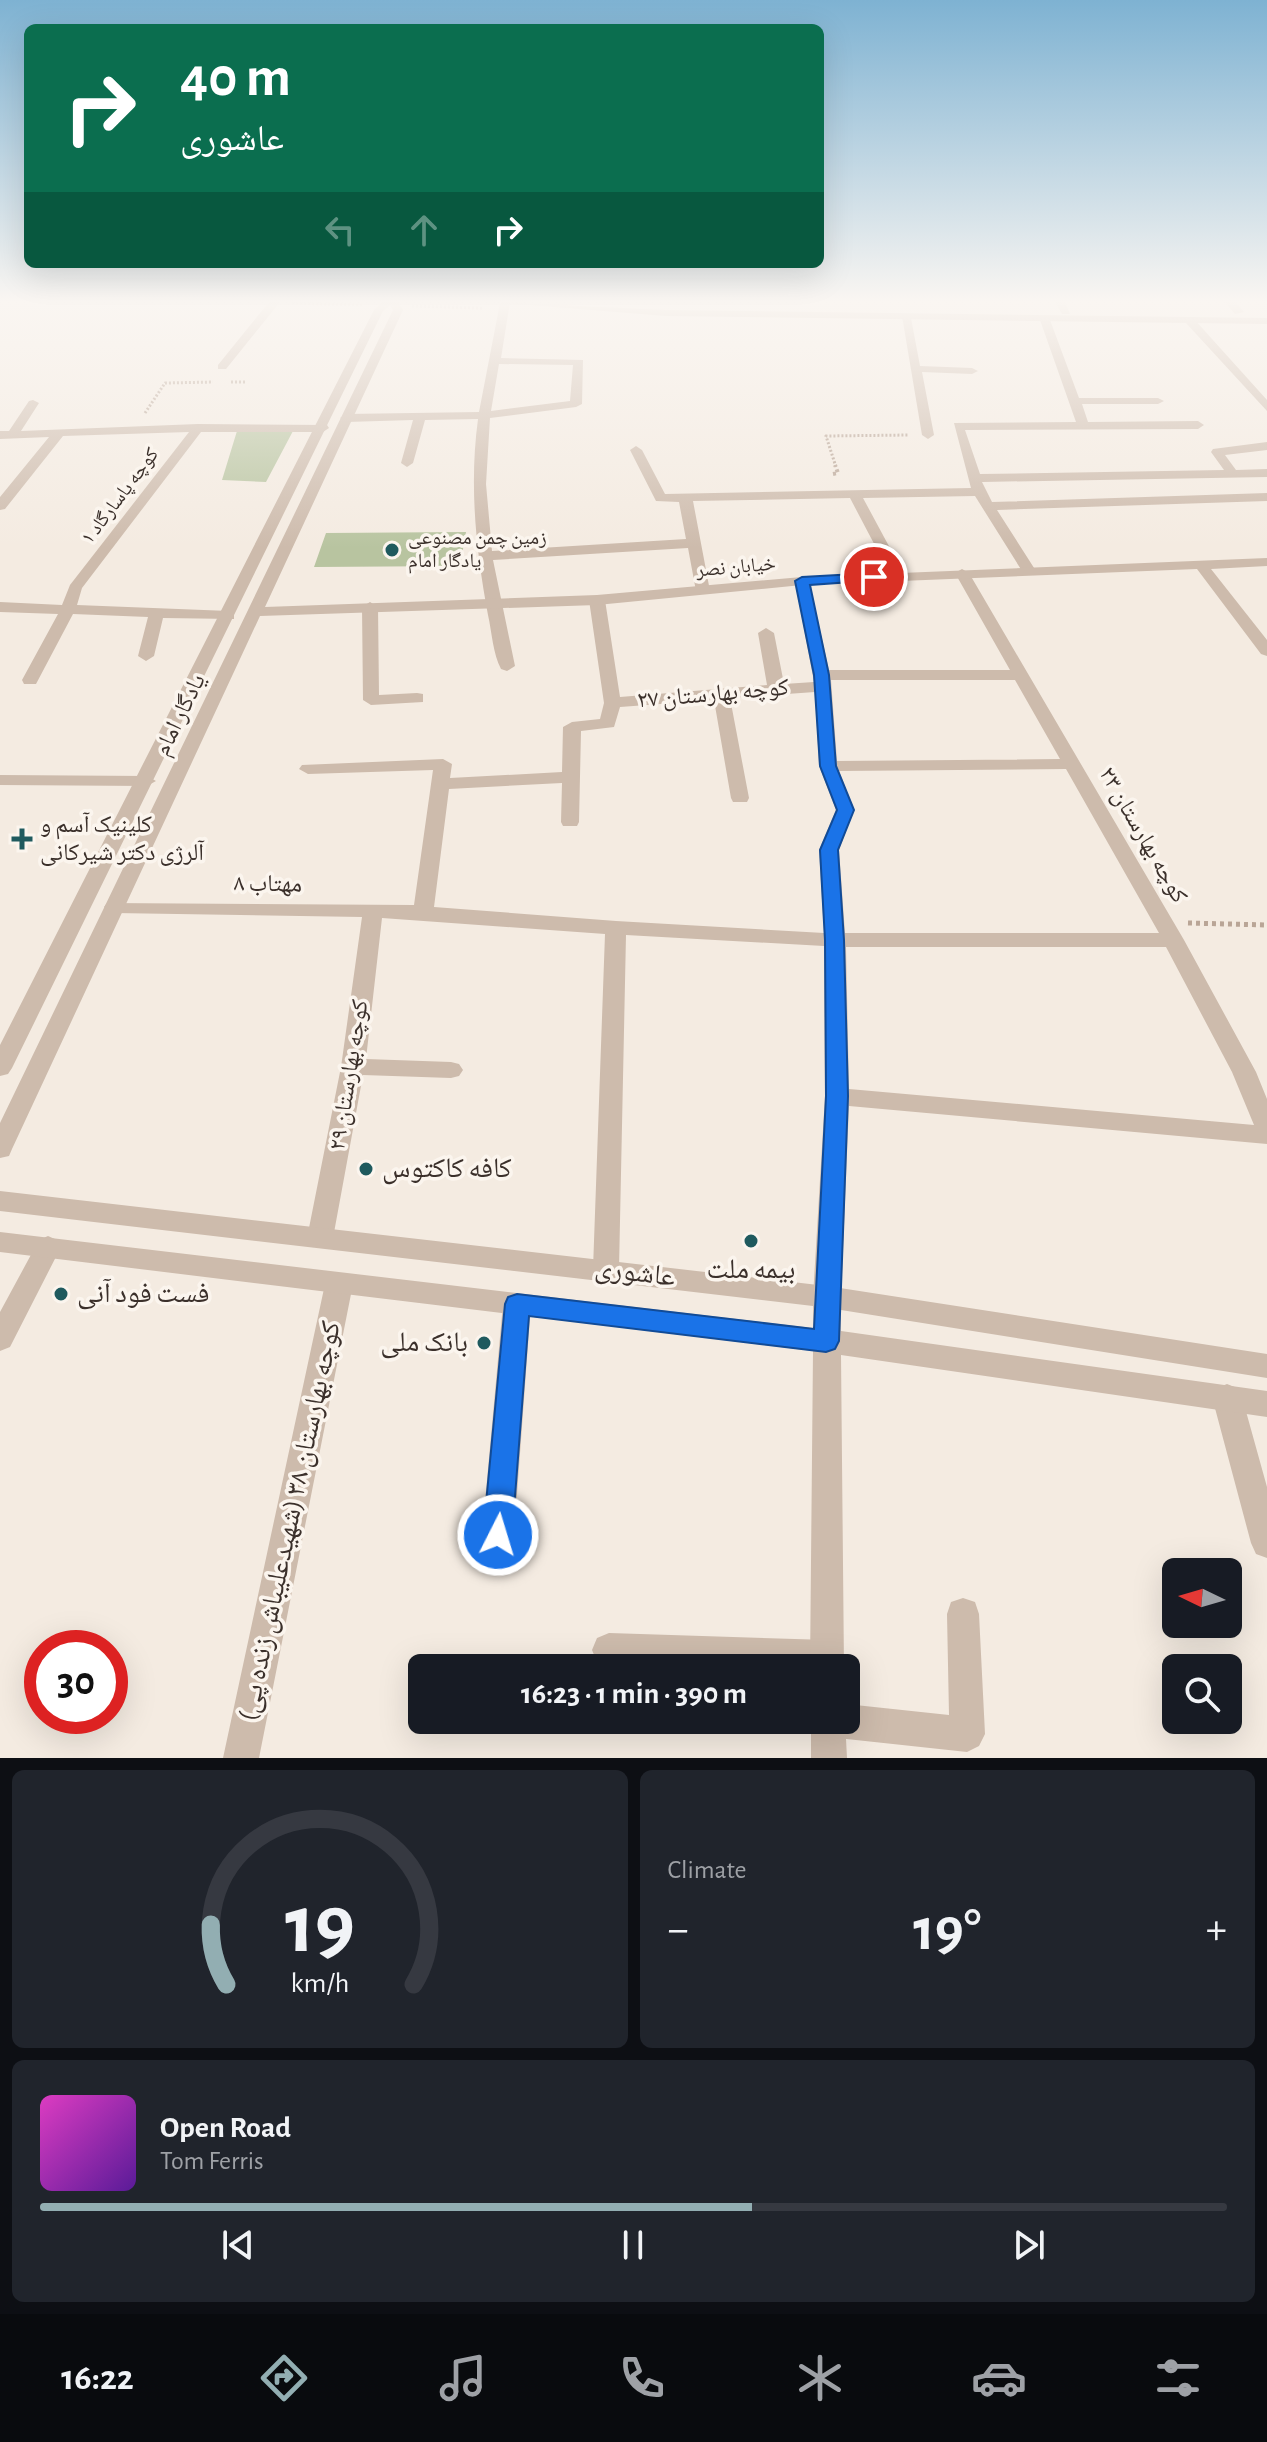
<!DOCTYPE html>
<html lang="en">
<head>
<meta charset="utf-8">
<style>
  body { margin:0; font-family:"Alegreya Sans","Noto Naskh Arabic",sans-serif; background:#20242c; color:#f1f3f6; height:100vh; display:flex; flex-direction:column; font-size:30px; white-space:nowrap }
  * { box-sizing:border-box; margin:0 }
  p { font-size:26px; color:#9ea1a6 }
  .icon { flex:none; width:44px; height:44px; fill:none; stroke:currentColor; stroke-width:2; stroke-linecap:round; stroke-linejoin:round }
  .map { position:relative; height:1758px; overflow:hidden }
  .drawer { display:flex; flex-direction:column; gap:12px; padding:12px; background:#0d0f14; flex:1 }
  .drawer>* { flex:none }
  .top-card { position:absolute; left:24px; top:24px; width:800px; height:244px; border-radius:12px; box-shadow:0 8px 32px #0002; background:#0b6e4f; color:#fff; overflow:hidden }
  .needle { width:52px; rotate:275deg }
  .fabs { position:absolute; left:1162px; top:1558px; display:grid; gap:16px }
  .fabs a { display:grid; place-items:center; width:80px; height:80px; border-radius:12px; background:#171b24; box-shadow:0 8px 32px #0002; font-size:40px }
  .speed { position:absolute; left:24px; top:1630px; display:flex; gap:16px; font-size:40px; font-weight:700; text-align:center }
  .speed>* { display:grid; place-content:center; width:104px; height:104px; border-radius:50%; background:#171b24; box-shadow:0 8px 32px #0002; line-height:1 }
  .speed .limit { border:12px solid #d22; background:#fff; color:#111 }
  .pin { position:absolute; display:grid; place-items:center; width:68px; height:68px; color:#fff; margin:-34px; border:4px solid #fff; border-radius:50%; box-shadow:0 2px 8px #0007 }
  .me { position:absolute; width:88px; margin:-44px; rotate:5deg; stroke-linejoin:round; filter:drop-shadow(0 0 6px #0008) }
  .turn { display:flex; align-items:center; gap:28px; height:168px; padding:0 24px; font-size:36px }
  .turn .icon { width:104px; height:104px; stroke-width:2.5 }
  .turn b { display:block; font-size:56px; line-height:68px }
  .lanes { display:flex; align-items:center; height:76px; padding:0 24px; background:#0003; justify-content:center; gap:40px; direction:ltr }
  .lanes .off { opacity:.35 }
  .big { font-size:60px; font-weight:600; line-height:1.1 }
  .drawer .tile { flex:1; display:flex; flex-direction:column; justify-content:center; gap:12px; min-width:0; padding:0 28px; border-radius:12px; background:#20242c }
  .drawer .dial { align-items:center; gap:0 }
  .dial svg { height:208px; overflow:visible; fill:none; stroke:#363941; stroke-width:7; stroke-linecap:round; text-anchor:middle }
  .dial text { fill:#f1f3f6; stroke:none }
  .song { display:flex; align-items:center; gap:24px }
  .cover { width:96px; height:96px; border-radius:12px; background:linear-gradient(135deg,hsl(310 70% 55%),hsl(270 70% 35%)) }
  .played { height:8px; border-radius:4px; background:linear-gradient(90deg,#92aeb2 60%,#363941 60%) }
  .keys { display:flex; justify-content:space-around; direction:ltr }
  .heat { display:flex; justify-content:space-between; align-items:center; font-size:44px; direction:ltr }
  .drawer .tiles { flex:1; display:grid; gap:12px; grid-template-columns:1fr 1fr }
  .tile:last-child { grid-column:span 2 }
  .trip { position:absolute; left:408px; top:1654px; width:452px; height:80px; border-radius:12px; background:#171b24; box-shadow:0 8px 32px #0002; font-weight:600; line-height:80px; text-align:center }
  .tabs { display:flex; height:128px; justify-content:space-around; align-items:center; background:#090b0e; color:#9ea1a6 }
  .tabs .icon { width:56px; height:56px }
  .tabs .active { color:#92aeb2 }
  .tabs b { font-size:36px; color:#f1f3f6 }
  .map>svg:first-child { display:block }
  .green { fill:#b8c4a0 }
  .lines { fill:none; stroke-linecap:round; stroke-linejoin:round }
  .path-far2 { stroke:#b9a596; stroke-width:3; stroke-dasharray:2 2; stroke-linecap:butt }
  .path-far1 { stroke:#b9a596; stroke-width:4; stroke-dasharray:3 3; stroke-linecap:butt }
  .path { stroke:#b9a596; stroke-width:5; stroke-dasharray:4 4; stroke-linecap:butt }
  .minor { fill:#cdbbac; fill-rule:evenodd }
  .tertiary { fill:#cdbbac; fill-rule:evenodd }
  .route { fill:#1a73e8; stroke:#114b97; stroke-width:2 }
  .poi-dot { fill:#1f5a5e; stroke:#fbf5ee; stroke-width:3 }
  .labels { text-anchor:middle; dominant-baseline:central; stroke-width:7; stroke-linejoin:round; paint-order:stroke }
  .far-street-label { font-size:20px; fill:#3b302b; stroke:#fbf5ee }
  .far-poi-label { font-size:20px; fill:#3b302b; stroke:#fbf5ee; text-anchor:start }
  .street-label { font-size:24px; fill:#3b302b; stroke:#fbf5ee }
  .poi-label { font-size:24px; fill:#3b302b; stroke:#fbf5ee; text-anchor:start }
  .near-poi-label { font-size:28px; fill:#3b302b; stroke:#fbf5ee; text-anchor:start }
  .near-street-label { font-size:28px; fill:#3b302b; stroke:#fbf5ee }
</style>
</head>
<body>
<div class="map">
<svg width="1267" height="1758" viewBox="0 0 1267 1758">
  <rect width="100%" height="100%" fill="#f4ebe1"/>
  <path class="green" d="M237,431h56l-27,51 -44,-2z
    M466,532l-6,34 -146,1 12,-34z"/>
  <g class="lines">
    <path class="path-far2" d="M292,303l70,2
      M412,306l70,2
      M231,382h15
      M145,413l20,-30 48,-1
      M836,467l-10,-31 83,-1"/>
    <path class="path-far1" d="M833,474l5,-1 -3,-8"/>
    <path class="path" d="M1188,923l79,2"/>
    <path class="minor" d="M269,302h11l-54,67h-8v-4z
      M510,302l-9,56 82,2 -1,44 -6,3 -86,11 -4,66 6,67 194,-12 -7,-37 -23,-1 -26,-51 6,-4 6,4 23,44 306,-6 -17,-65 122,-1 -36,-102 5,-3 5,3 29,78h79l6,3 -6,3h-76l6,18 110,-1 6,4 -6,4 -233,1 15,44 244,-4 -13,-18 2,-3 54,-7v8l-42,5 11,15 31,-1v8l-285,5 10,20 275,-9v8l-270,9 39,61 -7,4 -7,-4 -47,-75 -112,2 42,78 -7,4 -7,-4 -41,-78 -157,3 17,90 -2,3h-10l-2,-3 -8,-43 -195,12 22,106 -8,5 -6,-2c-8,-15 -9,-36 -13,-54 -12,-65 -19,-129 -10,-196l-53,1 -12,43 -6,4 -6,-4 12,-43 -67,2 -6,-4 6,-4 133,-2 21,-109zM499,364l74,1 -3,36 -79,10z
      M1055,302h10l5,12h-8z
      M1225,302h11l8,10 -9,2z
      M902,316l9,2 9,48 52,2 6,3 -6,3 -50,-2 12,63 -6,4 -6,-4z
      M1186,319h8l73,81v11l-81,-88z
      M33,400l6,3 -18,28 177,-7 129,1 2,3 -6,4h-122l-119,156 -5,17 152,6 5,2v6l-71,-1 -9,38 -8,5 -8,-5 10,-39 -75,-3 -37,70h-12l-2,-4 36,-66 -58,-2v-10l62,3 8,-20 119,-153 -126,4 -58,73 -5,1v-13l49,-60 -49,2v-8h9l20,-30z
      M962,569l7,4 215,367 72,132 11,27v45l-418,-38 -8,191 -4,8 -10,3 -10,-3 -4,-8 12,-201 -1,-150 -198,-11 -7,334 -4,8 -9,3 -9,-3 -4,-8 12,-335 -223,-16 -16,141 85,3 8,2 4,6 -4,6 -8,2 -88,-3 -30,163 -4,7 -9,3 -9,-3 -4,-7 34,-171 21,-150 -248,-4 -7,-2 -3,-4 3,-4 307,2 19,-135 -125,4 -9,-5 3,-4 141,-6 9,5 -2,14 112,-6 1,-45 9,-5 28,-3 4,-16 -15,-103 8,-5 8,5 15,97 147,-12 -9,-52 8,-5 8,5 10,51 30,-2 -19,-101 7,-4 7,4 20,89h181l-55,-97zM831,680h184l45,79 -223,2zM815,692l4,74 17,44 -17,40 5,83 -208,-12 -182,-14 15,-118 113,-6 -1,39 2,4h14l2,-4 2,-91 33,-4 6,-20 94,-7 17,98 2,4h14l2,-4 -19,-100zM1066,769l93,164h-314l-6,-83 15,-40 -15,-39zM846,947h320l66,125 22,53 -405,-36z
      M370,602l8,5 1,88 38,-2 6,1v8l-52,3 -8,-5 -1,-93z
      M0,775l147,1 9,5 -9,5 -147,-1z
      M48,1236l9,4 4,7 -51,100 -10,4v-39l39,-72z
      M339,1273l10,3 4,8 -94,474h-36l102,-474 4,-8z
      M517,1293l10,3 4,8 -17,231 -5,11 -11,4 -11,-4 -5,-11 21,-231 4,-8z
      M1227,1384l10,4 5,9 25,90v71l-11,-4 -5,-11 -39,-146 5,-9z
      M963,1598l12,4 4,12 6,120 -6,12 -12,6 -139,-15 -12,-5 -5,-12h35v-16l103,11 -2,-101 4,-12z
      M609,1633l218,7 12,5 5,12 -5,11 -230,-1 -12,-5 -5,-12 5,-12z"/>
    <path class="tertiary" d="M382,302h16l5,8 -138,297 332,-12 205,-18 465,-19v8l-56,3 56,71v16l-6,-2 -64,-85 -395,16 -205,20 -337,11 -248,533 -3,7 -9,2v-35l393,-813 -3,-5 -7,6 -371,757 -4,6 -8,2v-31l374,-735z
      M492,302l174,8 601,8v6l-601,-8z
      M0,1191l827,95 440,68v24l-426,-68v21l426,60v26l-426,-62 3,313h-34l3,-317 -813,-99v-20l813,96v-22l-813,-95z
      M811,1720h34l2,38h-36z"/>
  </g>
  <linearGradient id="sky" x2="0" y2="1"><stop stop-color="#7eb2d2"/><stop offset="0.55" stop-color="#faf6f2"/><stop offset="1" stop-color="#faf6f2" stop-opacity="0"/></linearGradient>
  <rect width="1267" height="548" fill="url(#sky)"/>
  <path class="route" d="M874,573l5,2v5l-69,5 19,90 7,91 18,44 -16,40 6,90 4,156 -9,245 -4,8 -9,3 -297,-36 -17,219 -4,10 -10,4 -11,-4 -4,-10 22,-231 3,-7 9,-3 297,35 12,-233 -1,-156 -5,-90 17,-40 -17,-44 -6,-91 -19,-94 7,-4z"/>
  <g class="poi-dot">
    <circle cx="392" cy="550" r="8"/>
    <path d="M18 827h8v8h8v8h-8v8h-8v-8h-8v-8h8z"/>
    <circle cx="366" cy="1169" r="8"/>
    <circle cx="751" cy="1241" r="8"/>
    <circle cx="61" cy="1294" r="8"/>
    <circle cx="484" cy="1343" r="8"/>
  </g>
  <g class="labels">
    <g class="far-street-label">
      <text transform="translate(120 496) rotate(-53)">کوچه پاسارگاد ۱</text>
      <text transform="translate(736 567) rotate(-5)">خیابان نصر</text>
    </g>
    <g class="far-poi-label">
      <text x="408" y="538">زمین چمن مصنوعی<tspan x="408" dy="23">یادگار امام</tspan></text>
    </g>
    <g class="street-label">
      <text transform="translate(713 694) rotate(-5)">کوچه بهارستان ۲۷</text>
      <text transform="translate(180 715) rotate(-64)">یادگار امام</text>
      <text transform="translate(1143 835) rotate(60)">کوچه بهارستان ۲۳</text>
      <text transform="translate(268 884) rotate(1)">مهتاب ۸</text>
      <text transform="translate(349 1075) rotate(-81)">کوچه بهارستان ۲۹</text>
    </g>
    <g class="poi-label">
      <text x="40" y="825">کلینیک آسم و<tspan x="40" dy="28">آلرژی دکتر شیرکانی</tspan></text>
    </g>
    <g class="near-poi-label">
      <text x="382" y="1169">کافه کاکتوس</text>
      <text x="751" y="1270" text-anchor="middle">بیمه ملت</text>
      <text x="77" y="1294">فست فود آنی</text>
      <text x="468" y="1343" text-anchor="end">بانک ملی</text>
    </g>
    <g class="near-street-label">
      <text transform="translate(635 1273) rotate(7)">عاشوری</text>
      <text transform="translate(290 1521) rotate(-78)">کوچه بهارستان ۳۸ (شهیدعلیباش زنده پی)</text>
    </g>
  </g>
</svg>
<div class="fabs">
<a><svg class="needle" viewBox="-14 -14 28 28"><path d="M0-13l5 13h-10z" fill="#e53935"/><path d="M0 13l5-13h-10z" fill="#9ea1a6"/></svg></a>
<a><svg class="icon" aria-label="search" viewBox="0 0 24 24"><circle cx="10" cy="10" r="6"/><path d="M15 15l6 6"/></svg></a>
</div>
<div class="speed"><div class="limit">30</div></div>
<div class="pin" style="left:874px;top:577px;background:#d93025"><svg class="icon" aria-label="arrive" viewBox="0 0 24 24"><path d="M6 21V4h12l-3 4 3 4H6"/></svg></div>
<svg class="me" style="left:498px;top:1535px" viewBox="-20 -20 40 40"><circle r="17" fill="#1a73e8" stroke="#fff" stroke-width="3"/><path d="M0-11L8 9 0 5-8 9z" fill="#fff"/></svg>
<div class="trip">16:23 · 1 min · 390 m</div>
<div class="top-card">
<div class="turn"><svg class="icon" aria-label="right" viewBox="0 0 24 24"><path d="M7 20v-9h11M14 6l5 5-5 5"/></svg><div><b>40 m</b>عاشوری</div></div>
<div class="lanes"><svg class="icon off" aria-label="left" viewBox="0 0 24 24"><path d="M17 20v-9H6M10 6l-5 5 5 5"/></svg><svg class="icon off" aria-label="ahead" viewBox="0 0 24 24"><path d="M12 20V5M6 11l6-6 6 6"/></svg><svg class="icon" aria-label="right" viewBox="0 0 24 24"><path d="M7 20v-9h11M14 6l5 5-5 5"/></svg></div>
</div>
</div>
<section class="drawer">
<div class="tiles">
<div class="tile dial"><svg viewBox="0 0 100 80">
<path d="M14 69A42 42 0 1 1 86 69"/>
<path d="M14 69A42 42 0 0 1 8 46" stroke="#92aeb2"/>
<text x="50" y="56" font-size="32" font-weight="700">19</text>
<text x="50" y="72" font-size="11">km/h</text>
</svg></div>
<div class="tile"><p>Climate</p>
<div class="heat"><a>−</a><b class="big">19°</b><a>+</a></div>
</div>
<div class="tile">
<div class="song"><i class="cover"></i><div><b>Open Road</b><p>Tom Ferris</p></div></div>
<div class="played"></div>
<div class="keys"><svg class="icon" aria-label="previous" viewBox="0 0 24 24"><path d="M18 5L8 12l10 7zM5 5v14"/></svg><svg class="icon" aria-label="pause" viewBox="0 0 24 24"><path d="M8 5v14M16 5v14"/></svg><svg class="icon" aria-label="next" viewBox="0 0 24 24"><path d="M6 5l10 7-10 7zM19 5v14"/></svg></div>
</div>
</div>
</section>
<nav class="tabs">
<b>16:22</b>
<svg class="icon active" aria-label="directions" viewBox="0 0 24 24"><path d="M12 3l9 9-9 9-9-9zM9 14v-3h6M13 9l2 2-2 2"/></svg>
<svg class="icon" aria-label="music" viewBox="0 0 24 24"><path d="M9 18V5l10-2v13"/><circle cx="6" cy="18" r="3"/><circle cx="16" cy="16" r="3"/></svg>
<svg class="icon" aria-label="phone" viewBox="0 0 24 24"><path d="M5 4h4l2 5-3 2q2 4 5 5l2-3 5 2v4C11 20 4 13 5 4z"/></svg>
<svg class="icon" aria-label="climate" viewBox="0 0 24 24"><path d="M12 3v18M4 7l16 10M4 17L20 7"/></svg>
<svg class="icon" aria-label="car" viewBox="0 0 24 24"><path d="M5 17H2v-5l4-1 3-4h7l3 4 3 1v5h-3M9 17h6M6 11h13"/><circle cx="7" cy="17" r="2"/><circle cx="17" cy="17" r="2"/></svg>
<svg class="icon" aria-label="filters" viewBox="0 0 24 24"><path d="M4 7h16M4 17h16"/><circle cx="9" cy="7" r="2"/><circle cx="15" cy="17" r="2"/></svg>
</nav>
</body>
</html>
